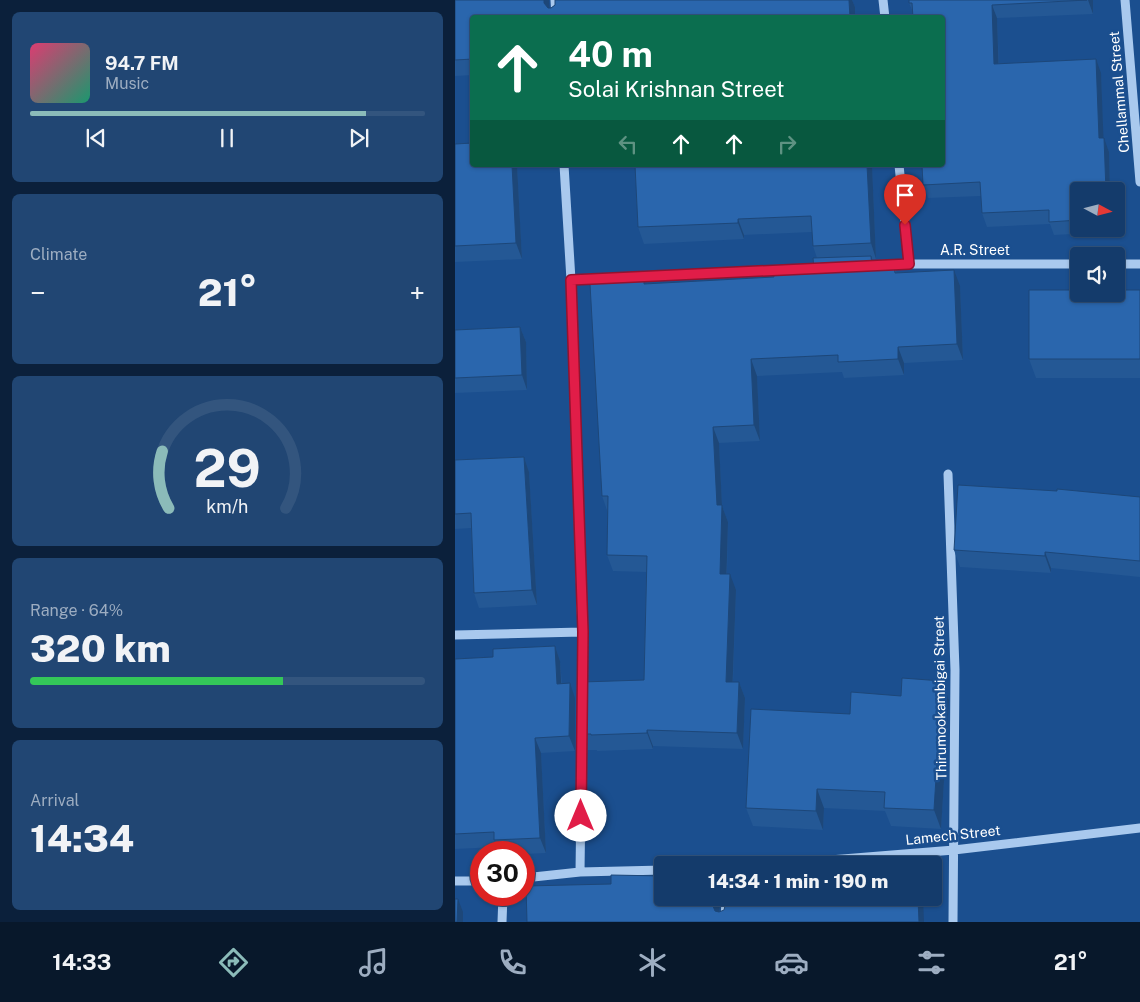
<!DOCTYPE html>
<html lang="en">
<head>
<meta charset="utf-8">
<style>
  body { margin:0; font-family:"Public Sans",sans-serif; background:#214673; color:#f1f3f6; height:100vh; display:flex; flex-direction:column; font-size:19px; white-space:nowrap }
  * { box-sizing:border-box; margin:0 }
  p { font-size:16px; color:#9dadc1 }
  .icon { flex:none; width:28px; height:28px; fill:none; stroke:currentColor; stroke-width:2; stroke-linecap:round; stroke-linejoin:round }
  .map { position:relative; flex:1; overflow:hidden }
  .side { display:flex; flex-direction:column; gap:12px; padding:12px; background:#0b203b; width:455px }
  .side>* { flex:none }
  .guide { position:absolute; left:15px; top:15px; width:475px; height:152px; border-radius:5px; box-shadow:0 1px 4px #0004,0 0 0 1px #33557e; background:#0b6e4f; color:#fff; overflow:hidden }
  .needle { width:32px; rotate:97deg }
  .fabs { position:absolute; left:615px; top:182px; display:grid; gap:10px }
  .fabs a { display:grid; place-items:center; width:55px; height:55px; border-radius:5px; background:#143b6b; box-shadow:0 1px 4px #0004,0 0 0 1px #33557e; font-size:25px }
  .speed { position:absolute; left:15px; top:841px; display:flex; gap:10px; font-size:25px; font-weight:700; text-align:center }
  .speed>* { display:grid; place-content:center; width:65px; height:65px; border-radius:50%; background:#143b6b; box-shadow:0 1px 4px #0004,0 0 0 1px #33557e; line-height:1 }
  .speed .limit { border:8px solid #d22; background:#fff; color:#111 }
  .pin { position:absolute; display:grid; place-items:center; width:42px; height:42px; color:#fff; margin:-51px -21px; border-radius:50% 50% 50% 0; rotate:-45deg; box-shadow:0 0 5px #0007 }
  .pin .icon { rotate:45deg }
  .me { position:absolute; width:55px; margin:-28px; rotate:0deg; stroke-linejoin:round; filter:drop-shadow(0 0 4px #0008) }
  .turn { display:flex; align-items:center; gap:18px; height:105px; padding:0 15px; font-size:22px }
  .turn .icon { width:65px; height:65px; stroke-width:2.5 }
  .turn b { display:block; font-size:35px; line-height:42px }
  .lanes { display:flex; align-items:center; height:48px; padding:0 15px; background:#0003; justify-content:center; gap:25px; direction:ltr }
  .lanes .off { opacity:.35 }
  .big { font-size:38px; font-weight:800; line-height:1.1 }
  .side .card { flex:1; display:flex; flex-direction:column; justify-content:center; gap:8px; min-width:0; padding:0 18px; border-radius:8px; background:#214673 }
  .side .dial { align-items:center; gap:0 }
  .dial svg { height:130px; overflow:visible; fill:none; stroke:#33557e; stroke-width:7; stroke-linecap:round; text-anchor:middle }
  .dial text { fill:#f1f3f6; stroke:none }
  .song { display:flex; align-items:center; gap:15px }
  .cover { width:60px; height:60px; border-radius:8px; background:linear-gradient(135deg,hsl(340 70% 55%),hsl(160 70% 35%)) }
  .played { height:5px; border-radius:2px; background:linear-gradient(90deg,#8bbbb9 85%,#33557e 85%) }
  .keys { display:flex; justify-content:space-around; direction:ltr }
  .heat { display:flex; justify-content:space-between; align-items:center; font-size:28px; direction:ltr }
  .charge { height:8px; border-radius:4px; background:linear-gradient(90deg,#34c759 64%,#33557e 0) }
  .trip { position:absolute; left:199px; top:856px; width:288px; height:50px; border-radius:5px; background:#143b6b; box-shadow:0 1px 4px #0004,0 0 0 1px #33557e; font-weight:800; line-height:50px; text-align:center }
  .tabs { display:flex; height:80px; justify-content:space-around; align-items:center; background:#08182b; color:#9dadc1 }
  .tabs .icon { width:35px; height:35px }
  .tabs .on { color:#8bbbb9 }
  .tabs b { font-size:22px; color:#f1f3f6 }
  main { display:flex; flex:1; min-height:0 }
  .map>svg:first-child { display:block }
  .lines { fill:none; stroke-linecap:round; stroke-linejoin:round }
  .minor { stroke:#a9c9ee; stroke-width:9 }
  .wall { fill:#245895 }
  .shaded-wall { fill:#1d4779 }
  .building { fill:#2a66ad; stroke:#1d4779 }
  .route-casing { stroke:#92132f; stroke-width:12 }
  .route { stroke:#e11d48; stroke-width:9 }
  .labels { text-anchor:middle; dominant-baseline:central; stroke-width:5; stroke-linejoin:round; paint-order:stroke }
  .street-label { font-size:14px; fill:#fff; stroke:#1b4f8f }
</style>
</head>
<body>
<main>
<section class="side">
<div class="card">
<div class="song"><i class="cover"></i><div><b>94.7 FM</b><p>Music</p></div></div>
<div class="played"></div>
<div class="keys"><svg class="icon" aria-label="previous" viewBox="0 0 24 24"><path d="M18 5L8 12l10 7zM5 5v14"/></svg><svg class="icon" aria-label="pause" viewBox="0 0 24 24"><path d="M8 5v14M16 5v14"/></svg><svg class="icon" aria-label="next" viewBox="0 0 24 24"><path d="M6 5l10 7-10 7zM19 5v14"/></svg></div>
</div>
<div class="card"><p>Climate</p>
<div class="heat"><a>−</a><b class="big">21°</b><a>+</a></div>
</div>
<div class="card dial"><svg viewBox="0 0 100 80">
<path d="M14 69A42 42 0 1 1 86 69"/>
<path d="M14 69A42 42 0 0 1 10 34" stroke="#8bbbb9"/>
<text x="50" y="56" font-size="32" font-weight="700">29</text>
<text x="50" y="72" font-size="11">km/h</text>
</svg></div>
<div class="card"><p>Range · 64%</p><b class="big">320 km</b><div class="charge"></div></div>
<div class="card"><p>Arrival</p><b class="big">14:34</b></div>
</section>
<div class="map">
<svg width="685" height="922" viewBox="0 0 685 922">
  <rect width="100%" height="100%" fill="#1b4f8f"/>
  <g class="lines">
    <path class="minor" d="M100,0l1,18
      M428,0l2,18
      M670,0l15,182
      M109,165l7,115 11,352v60
      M444,165l10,99
      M661,264h24
      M409,266l45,-2h170
      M116,280l213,-10
      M493,474l7,196 -2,252
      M0,635l127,-3
      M313,865l186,-15 186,-22
      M125,872l2,-150
      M69,878l56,-6 83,-2
      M0,881h26
      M47,922l1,-27
      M270,922l1,-24"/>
  </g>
  <path class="wall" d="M0,0h94v8h2l4,-3v-5h297l3,7v11h-382v57l-18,1z
    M638,0v14l-96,4 2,46 102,9 2,65 6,14 1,39h-31v38h33v3l-58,3 -4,-11 -63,3 -5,-14 -1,-17 -53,2 -5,-13 -10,-173 -4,-9z
    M0,144l62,21 5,94 -67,3z
    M180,165h237l4,94h-4l3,7h19l3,7 63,13 3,74 -59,3v12l-60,3 -2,-6 -85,4 3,65 -41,2 3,63 6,16 -1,52 9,16 -3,92h6l6,16 -2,51 -90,-3v3l-56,2v-1h-10l-6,-16 63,-54 2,-108 -33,-1 -6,-16 1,-42 -6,-17 43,-212 129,-7 40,-9 3,-10 -4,-12 -1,-14 -68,3v4l-100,5 -6,-17z
    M685,290v88h-104l-7,-19z
    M65,327l6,15 1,48 -72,3v-63z
    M69,457l5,15 8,133 -58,3 -5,-15 -3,-65 -16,1v-69z
    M685,497v80l-89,-9v5l-91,-6 -6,-17z
    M100,646l5,15 2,23 13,14v53l-34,2 5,100 -22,1v-2h-25l-2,-5 -42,2v-190l38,-2z
    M487,681l7,19 -8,129 -50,-3 -6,-15 -61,-3 -1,22 -70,-4 -7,-18 104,-94z"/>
  <path class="shaded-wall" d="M89,0h5l1,18 -6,-15z
    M394,0h3l3,7v11h-5z
    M633,0h5v14z
    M537,5l5,13 2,60 -5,-14z
    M641,59l5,14 3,79 -5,-14z
    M649,138l5,14 1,39h-4z
    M57,165h5l5,94 -6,-16z
    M412,165h5l4,94 -5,-16z
    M283,219l6,16v4l-6,-16z
    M416,256l6,16 -5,-5z
    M499,270l6,16 3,74 -6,-16z
    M65,327l6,15 1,48 -5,-15z
    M443,347l6,16v12l-6,-16z
    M296,359l6,17 3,65 -6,-16z
    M258,427l6,16 3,63 6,16 -2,68 -6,-16z
    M69,457l5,15 8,133 -5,-15z
    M590,552l6,16v5l-6,-17z
    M275,574l6,16 -4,108 -6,-16z
    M100,646l5,15 2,38 -5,-15z
    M487,681l7,19 -8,129 -7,-19z
    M284,682l6,16 -2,51 -6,-16z
    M115,683l5,15v53l-6,-15z
    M192,730l6,16v3l-6,-16z
    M80,738l6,15 5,100 -6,-15z
    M362,789l7,19 -1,22 -7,-19z
    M258,898h7l-1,24 -6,-16z
    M463,898h5l1,24h-5z
    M3,899l5,13v10h-6z"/>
  <path class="building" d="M0,0h89v3l4,5h3l4,-3v-5h294l1,18h-377v41l-18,1z
    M454,0h178l-95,5 2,59 102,-5 3,79h5l2,53h-27v29l-30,2v-12l-67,3 -2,-31 -57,3 -1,-20h21v-147h-30l-1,-15h-3z
    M18,143v22h39l4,78 -61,3v-102z
    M180,165h232l4,78 -58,3 -2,-30 -73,3v4l-100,4z
    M416,256l1,11 22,-1 1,7 59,-3 3,74 -59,3v12l-60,3v-7l-87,4 3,66 -41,2 4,78h5l-2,69h10l-4,108h13l-2,51 -90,-3v3l-56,2v-1h-10l1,-52 62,-2 3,-124 -40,-1 1,-59h-6l-12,-212 54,-3v3l130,-7 -1,-8 41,-1 -1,-10z
    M574,290h50v4h37v-4h24v69h-111z
    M65,327l2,48 -67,3v-48z
    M69,457l8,133 -58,3 -3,-80 -16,1v-54z
    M503,485l99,6v-2l83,8v64l-95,-9v4l-91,-6z
    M100,646l2,38 13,-1 -1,53 -34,2 5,100 -46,2v-8l-39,2v-175l38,-2v-8z
    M447,678l40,3 -8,129 -50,-2 1,-16 -68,-3 -1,22 -70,-3 5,-99 99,5 1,-22 50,4z
    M156,875l52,1v22h50v8l2,5 4,1 5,-2 1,-4 1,-8h192l1,24h-392l-1,-36 85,-2z
    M0,899h3l-1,23h-2z"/>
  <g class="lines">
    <defs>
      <path id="route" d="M126,816l2,-184 -12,-352 338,-16 -4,-39"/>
    </defs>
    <use href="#route" class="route-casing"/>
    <use href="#route" class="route"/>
  </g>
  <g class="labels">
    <g class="street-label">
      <text transform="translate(664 92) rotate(-95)">Chellammal Street</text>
      <text x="520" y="250">A.R. Street</text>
      <text transform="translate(485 698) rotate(-91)">Thirumookambigai Street</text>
      <text transform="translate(498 835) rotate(-6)">Lamech Street</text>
    </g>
  </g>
</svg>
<div class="fabs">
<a><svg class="needle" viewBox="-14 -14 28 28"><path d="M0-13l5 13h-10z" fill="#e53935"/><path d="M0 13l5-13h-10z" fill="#9dadc1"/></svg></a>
<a><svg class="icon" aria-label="sound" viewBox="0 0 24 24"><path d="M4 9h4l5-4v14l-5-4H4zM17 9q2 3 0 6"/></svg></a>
</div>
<div class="speed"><div class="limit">30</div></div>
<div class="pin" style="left:450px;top:225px;background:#d93025"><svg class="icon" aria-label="arrive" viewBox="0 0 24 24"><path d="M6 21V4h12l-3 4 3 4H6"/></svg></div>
<svg class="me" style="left:126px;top:816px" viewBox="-20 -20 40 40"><circle r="19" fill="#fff"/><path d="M0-13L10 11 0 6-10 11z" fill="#e11d48"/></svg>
<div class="trip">14:34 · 1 min · 190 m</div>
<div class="guide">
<div class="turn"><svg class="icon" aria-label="ahead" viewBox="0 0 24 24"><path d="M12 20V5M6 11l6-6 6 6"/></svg><div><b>40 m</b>Solai Krishnan Street</div></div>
<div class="lanes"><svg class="icon off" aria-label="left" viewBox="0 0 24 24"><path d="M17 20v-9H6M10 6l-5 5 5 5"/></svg><svg class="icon" aria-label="ahead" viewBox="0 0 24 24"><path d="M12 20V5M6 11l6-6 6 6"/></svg><svg class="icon" aria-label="ahead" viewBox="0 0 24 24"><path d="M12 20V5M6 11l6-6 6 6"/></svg><svg class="icon off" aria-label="right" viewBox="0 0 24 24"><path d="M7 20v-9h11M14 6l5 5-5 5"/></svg></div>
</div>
</div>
</main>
<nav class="tabs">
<b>14:33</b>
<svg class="icon on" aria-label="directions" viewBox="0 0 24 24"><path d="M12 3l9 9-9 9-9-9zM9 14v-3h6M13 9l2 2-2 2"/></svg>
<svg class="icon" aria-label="music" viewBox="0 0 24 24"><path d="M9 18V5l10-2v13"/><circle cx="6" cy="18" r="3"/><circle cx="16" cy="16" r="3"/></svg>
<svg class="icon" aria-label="phone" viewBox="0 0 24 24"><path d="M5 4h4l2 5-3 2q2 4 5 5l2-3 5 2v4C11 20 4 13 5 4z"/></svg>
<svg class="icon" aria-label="climate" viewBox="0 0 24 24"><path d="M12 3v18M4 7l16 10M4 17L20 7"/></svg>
<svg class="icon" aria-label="car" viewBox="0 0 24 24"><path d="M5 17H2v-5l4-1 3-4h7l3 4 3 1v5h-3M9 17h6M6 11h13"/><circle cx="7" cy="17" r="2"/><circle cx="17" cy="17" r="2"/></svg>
<svg class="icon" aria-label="filters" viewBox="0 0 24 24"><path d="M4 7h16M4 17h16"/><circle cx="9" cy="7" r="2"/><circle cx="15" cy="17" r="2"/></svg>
<b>21°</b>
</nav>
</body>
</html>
